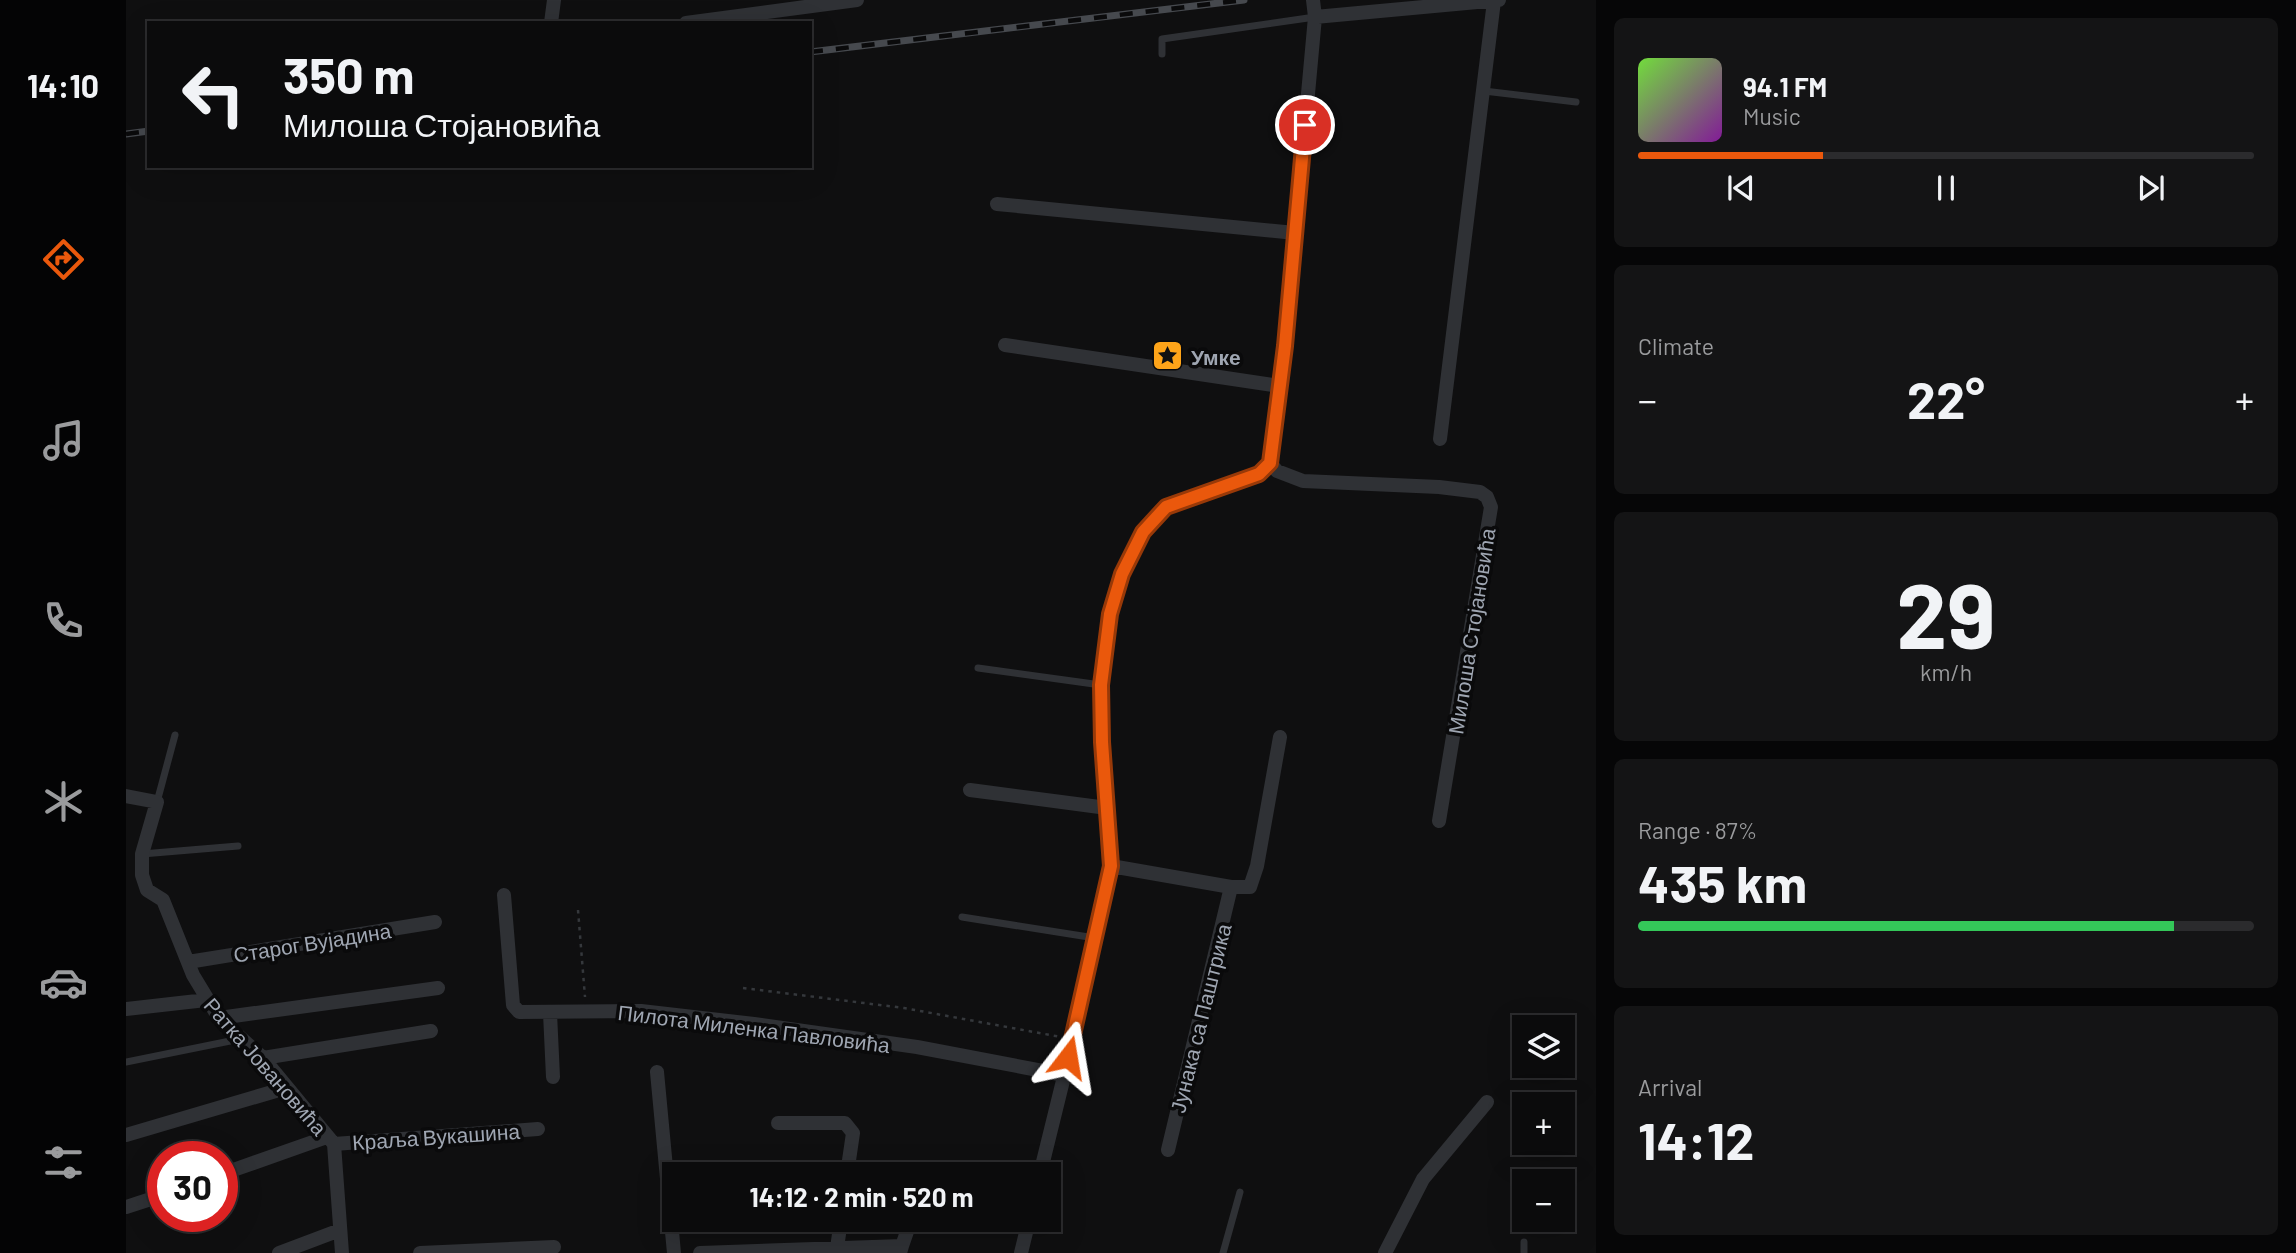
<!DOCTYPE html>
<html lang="en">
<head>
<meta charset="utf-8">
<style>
  body { margin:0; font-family:Barlow,sans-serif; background:#141415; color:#f1f3f6; height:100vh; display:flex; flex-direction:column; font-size:26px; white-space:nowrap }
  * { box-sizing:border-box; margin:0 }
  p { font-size:23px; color:#9a9b9d }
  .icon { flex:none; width:38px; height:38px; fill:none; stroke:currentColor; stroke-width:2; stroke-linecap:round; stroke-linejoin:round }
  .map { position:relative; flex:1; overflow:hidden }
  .details { display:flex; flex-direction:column; gap:18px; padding:18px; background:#060607; width:700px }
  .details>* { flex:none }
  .banner { position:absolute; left:21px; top:21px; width:665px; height:147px; border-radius:0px; box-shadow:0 7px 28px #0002,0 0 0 2px #2b2b2d; background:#0b0b0c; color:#f1f3f6; overflow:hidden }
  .fabs { position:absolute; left:1386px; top:1015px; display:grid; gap:14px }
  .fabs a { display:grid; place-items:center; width:63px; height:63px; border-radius:0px; background:#0b0b0c; box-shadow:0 7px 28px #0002,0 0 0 2px #2b2b2d; font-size:35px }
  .speed { position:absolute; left:21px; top:1141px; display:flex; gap:14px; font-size:35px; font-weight:700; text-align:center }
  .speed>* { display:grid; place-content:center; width:91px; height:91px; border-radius:50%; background:#0b0b0c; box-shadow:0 7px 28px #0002,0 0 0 2px #2b2b2d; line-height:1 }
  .speed .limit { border:10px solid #d22; background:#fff; color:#111 }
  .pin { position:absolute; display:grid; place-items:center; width:60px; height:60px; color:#fff; margin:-30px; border:4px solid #fff; border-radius:50%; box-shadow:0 2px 7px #0007 }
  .me { position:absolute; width:77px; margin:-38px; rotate:14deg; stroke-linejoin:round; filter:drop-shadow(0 0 5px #0008) }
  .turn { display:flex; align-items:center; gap:24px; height:147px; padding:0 21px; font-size:32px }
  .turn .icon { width:91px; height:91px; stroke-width:2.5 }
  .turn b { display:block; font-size:49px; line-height:60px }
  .big { font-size:52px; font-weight:700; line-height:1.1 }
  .details .card { flex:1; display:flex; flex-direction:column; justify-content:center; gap:10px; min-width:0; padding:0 24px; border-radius:10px; background:#141415 }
  .details .dial { align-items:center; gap:0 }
  .dial b { font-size:91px; line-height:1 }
  .song { display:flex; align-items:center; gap:21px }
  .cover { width:84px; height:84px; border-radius:10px; background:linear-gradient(135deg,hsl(100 70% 55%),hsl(290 70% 35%)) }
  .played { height:7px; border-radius:4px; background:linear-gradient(90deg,#ea580c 30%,#2b2b2d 30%) }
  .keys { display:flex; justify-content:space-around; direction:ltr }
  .heat { display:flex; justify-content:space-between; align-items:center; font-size:38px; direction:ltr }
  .charge { height:10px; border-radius:5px; background:linear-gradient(90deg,#34c759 87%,#2b2b2d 0) }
  .trip { position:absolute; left:536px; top:1162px; width:399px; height:70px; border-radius:0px; background:#0b0b0c; box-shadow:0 7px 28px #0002,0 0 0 2px #2b2b2d; font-weight:700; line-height:70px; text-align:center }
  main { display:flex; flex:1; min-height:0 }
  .menu { display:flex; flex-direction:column; width:126px; justify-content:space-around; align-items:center; background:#040405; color:#9a9b9d }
  .menu .icon { width:49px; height:49px }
  .menu .on { color:#ea580c }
  .menu b { font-size:32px; color:#f1f3f6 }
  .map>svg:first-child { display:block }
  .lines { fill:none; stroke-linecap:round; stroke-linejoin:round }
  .path { stroke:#35383c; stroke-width:2.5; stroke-dasharray:3.5 5; stroke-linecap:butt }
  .lane { stroke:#2f3135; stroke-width:7 }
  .street { stroke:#2f3135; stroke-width:14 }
  .rail-casing { stroke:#46494e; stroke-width:7 }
  .rail { stroke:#0a0a0b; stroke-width:4.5; stroke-dasharray:13; stroke-linecap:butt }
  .route-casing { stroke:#983908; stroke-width:18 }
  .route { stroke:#ea580c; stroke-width:12 }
  .labels { text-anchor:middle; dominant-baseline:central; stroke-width:7; stroke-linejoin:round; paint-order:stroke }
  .poi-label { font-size:21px; font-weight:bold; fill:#9fa6b2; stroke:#0a0a0b; text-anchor:start }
  .street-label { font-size:21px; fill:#9fa6b2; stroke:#0a0a0b }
</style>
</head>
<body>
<main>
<nav class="menu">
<b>14:10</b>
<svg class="icon on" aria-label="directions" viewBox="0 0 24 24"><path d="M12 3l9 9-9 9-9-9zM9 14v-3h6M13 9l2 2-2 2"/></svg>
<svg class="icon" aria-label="music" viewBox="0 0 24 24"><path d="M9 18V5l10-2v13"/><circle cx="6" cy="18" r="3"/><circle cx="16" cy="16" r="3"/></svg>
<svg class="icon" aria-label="phone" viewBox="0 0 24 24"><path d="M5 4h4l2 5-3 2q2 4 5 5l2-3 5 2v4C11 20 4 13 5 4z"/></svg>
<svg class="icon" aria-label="climate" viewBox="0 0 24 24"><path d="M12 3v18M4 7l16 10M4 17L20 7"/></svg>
<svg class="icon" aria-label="car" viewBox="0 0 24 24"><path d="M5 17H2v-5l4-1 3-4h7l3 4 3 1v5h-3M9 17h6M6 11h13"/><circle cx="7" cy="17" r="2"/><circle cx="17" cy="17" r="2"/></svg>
<svg class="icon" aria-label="filters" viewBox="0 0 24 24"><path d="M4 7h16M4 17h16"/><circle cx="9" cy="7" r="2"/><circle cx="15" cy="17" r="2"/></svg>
</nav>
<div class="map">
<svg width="1470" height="1253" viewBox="0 0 1470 1253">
  <rect width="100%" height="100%" fill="#0f0f10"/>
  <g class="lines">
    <path class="path" d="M452,910l7,87
      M617,988l161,20 157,29"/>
    <path class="lane" d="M1036,54v-15l153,-22
      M1358,91l92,11
      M852,668l123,17
      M31,802l18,-67
      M16,854l96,-8
      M836,917l133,21
      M0,1062l114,-23
      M1398,1242v11
      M1097,1253l17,-61"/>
    <path class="street" d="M1189,17l184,-17
      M425,23l3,-23
      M560,23l171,-23
      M871,204l298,29
      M879,345l275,41
      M1314,439l54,-438
      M1144,463l7,8 26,10 136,6 41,5 7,5 4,10 -52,314
      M844,790l137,18
      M0,796l31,6 -15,52v21l5,15 16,10 30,75 26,43 44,40 71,86 8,109
      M985,866l120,21h19l7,-21 23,-129
      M378,895l9,110 6,7 122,-1 113,13 163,23 147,28
      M62,962l247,-40
      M0,1009l80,-9
      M424,1013l3,64
      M93,1018l219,-30
      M137,1058l168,-27
      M531,1072l17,181
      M652,1123h67l8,10 -6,41
      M0,1135l160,-47
      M208,1144l204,-15
      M1042,1150l63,-263
      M96,1174l105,-37
      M914,1174l33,-134 38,-174 -9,-124 -1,-57 9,-71 12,-40 21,-42 23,-25 93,-33 11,-11 15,-117 30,-329 -2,-17
      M0,1207l37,-12
      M776,1246l9,-26
      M711,1248l4,-28
      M153,1253l61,-23
      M294,1253l134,-6
      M574,1253l202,-7 -2,7
      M895,1253l8,-33
      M1259,1253l38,-74 64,-77"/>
    <defs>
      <path id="rail" d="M684,52l434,-52
        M0,134l23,-3"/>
    </defs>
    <use href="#rail" class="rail-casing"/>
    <use href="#rail" class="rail"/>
  </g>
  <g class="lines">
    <defs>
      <path id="route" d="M942,1057l43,-191 -9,-124 -1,-57 9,-71 12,-40 21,-42 23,-25 93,-33 11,-11 15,-117 20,-221"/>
    </defs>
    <use href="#route" class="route-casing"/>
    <use href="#route" class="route"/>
  </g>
  <defs>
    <symbol id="sight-square" viewBox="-11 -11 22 22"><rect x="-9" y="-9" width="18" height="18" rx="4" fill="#fea419" stroke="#0a0a0b"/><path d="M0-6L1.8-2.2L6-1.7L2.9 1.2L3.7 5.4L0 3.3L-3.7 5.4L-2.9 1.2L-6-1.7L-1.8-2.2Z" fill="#111"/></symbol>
  </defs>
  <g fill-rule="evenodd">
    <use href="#sight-square" x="1024" y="338" width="35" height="35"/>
  </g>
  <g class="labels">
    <g class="poi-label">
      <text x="1065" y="356">Умке</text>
    </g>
    <g class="street-label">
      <text transform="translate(1345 631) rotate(-81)">Милоша Стојановића</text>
      <text transform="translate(186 942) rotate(-9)">Старог Вујадина</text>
      <text transform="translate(1074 1018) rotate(-76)">Јунака са Паштрика</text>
      <text transform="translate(628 1028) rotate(7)">Пилота Миленка Павловића</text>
      <text transform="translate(140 1066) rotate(49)">Ратка Јовановића</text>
      <text transform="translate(310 1136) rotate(-4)">Краља Вукашина</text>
    </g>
  </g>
</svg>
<div class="fabs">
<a><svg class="icon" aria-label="layers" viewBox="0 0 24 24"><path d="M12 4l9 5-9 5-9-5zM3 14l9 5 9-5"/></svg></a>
<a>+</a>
<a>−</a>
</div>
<div class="speed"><div class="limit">30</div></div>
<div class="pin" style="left:1179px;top:125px;background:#d93025"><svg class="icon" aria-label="arrive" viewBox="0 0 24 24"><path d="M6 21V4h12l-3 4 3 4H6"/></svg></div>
<svg class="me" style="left:942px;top:1057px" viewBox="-20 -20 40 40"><path d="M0-17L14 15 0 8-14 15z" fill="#ea580c" stroke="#fff" stroke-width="4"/></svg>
<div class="trip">14:12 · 2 min · 520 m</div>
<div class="banner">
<div class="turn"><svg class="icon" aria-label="left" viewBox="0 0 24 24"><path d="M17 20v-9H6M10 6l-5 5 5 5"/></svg><div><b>350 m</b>Милоша Стојановића</div></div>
</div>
</div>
<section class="details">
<div class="card">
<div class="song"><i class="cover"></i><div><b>94.1 FM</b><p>Music</p></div></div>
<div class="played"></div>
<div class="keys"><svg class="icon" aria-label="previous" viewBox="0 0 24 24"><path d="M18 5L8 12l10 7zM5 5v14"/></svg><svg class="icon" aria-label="pause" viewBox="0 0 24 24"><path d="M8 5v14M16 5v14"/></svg><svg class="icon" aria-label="next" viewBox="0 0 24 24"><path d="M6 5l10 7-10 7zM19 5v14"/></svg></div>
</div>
<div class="card"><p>Climate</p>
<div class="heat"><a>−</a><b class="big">22°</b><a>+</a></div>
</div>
<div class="card dial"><b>29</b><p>km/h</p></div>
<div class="card"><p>Range · 87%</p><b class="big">435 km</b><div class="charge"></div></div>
<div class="card"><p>Arrival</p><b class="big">14:12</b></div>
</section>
</main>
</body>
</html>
